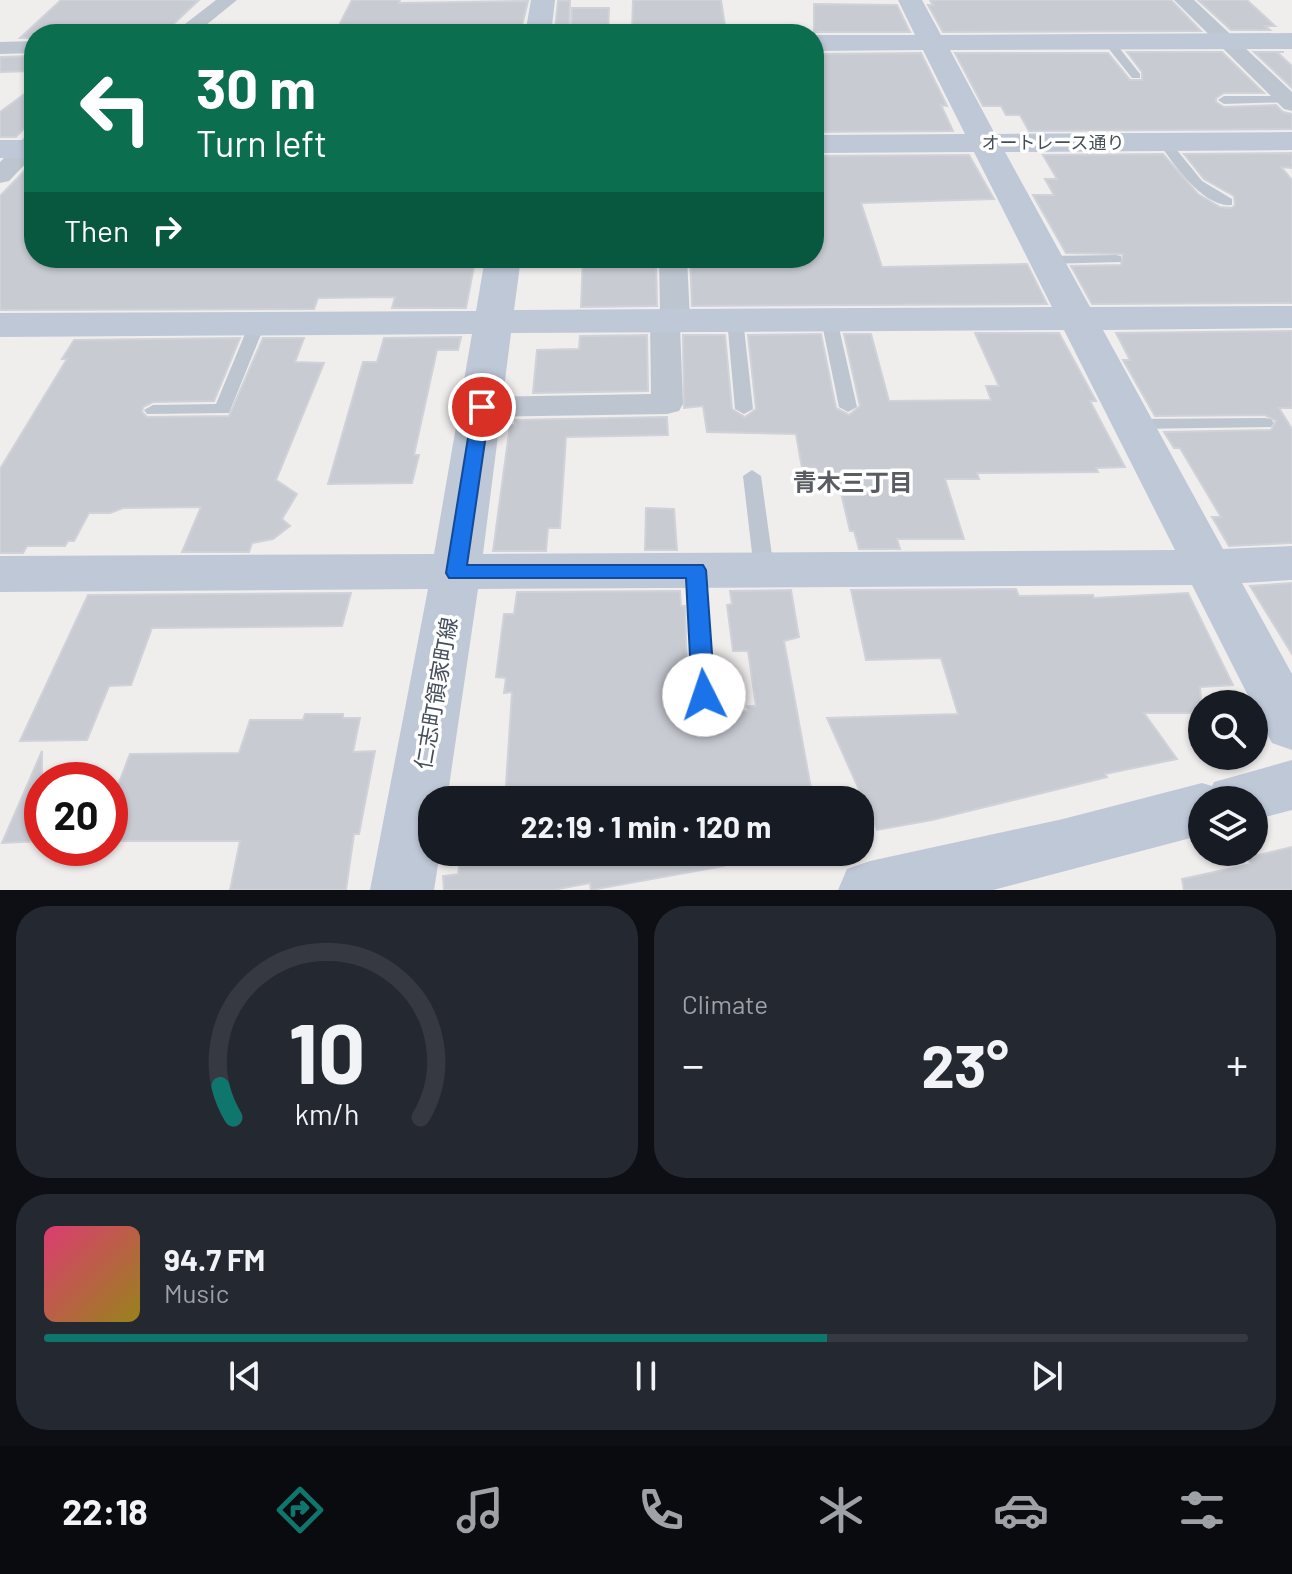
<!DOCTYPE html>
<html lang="en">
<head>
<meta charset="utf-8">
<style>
  body { margin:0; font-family:Barlow,"Noto Sans JP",sans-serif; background:#242831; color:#f1f3f6; height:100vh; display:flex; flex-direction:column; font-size:30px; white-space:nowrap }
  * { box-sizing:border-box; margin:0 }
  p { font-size:26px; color:#9ea1a6 }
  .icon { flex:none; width:44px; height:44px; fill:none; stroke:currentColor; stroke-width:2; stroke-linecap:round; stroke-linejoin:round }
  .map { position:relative; height:890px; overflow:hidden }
  .drawer { display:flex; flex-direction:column; gap:16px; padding:16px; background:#0d0f14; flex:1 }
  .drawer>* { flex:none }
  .top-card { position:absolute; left:24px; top:24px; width:800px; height:244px; border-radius:32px; box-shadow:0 2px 6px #0004; background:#0b6e4f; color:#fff; overflow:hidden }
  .fabs { position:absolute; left:1188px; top:690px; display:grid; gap:16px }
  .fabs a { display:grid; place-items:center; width:80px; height:80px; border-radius:50%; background:#171b24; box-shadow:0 2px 6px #0004; font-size:40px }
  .speed { position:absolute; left:24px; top:762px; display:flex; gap:16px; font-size:40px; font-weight:700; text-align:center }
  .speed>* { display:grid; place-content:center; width:104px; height:104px; border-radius:50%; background:#171b24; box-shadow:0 2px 6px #0004; line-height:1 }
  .speed .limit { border:12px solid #d22; background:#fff; color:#111 }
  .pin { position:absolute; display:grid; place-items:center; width:68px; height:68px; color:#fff; margin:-34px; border:4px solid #fff; border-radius:50%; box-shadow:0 2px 8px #0007 }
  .me { position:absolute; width:88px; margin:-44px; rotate:356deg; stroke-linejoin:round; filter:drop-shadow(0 0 6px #0008) }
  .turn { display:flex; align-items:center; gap:28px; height:168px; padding:0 40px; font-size:36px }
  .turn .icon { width:104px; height:104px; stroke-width:2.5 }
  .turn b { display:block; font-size:56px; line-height:68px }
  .then { display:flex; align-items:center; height:76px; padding:0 40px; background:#0003; gap:16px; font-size:30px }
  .big { font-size:60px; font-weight:700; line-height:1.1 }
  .drawer .card { flex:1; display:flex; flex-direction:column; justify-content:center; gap:12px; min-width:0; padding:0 28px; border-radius:32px; background:#242831 }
  .drawer .dial { align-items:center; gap:0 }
  .dial svg { height:208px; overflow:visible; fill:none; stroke:#363941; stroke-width:7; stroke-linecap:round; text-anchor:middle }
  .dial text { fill:#f1f3f6; stroke:none }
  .song { display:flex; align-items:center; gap:24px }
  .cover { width:96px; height:96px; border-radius:12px; background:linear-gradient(135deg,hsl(340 70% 55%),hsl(50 70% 35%)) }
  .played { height:8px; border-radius:4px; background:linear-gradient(90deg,#0f766e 65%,#363941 65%) }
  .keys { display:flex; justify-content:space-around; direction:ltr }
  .heat { display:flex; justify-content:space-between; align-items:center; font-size:44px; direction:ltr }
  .drawer .tiles { flex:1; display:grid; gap:16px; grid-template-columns:1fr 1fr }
  .card:last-child { grid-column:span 2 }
  .trip { position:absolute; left:418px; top:786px; width:456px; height:80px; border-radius:32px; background:#171b24; box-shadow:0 2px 6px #0004; font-weight:700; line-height:80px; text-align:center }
  .tabs { display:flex; height:128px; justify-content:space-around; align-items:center; background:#090b0e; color:#9ea1a6 }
  .tabs .icon { width:56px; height:56px }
  .tabs .on { color:#0f766e }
  .tabs b { font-size:36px; color:#f1f3f6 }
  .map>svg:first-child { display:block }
  .building { fill:#c9cbd3; stroke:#d0d2d9; stroke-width:2 }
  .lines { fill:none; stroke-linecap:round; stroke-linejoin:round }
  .lane { fill:#bdc6d0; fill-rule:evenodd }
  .street { fill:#bdc6d0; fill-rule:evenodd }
  .secondary { fill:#bfc8d7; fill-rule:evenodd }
  .route { fill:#1a73e8; stroke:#114b97; stroke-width:2 }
  .labels { text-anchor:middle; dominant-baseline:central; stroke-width:7; stroke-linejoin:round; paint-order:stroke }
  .far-street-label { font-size:18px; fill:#454e5b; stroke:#fff }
  .street-label { font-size:22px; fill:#454e5b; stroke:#fff }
  .neighbourhood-label { font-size:24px; font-weight:bold; fill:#595c62; stroke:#fff }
</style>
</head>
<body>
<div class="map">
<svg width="1292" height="890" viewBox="0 0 1292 890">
  <rect width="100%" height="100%" fill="#f0eded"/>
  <path class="building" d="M61,0h138l-36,34h-129v4h-14z
    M352,0h48l-1,3 129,-2 -8,33 -185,-1z
    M570,0l-1,28 -14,1 3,-28z
    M633,0h88l5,32h-15v2l-79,-2z
    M930,0h241l30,31 -258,1 -15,-27h5z
    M1198,0h49l28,26h-10l5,4h-39z
    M814,4l83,1 13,27h-96z
    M572,8h37l-1,26h-37z
    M1127,52h95l42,41h-40l-8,5v4l8,5 52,-2 7,7 9,2v15l-263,2 -9,-16h-14l-5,-9h-18l-28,-53h153l22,27h12v-8z
    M1254,52h30h-7l15,14v22z
    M921,53l26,53 -6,-1 12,26 -139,1v-78z
    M34,56v15l-34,1v-15z
    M34,87v31l-18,19h-16v-25z
    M1292,153v15l-11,-1 11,13v123l-200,1 -21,-38 50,-1 2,-11 -57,-1 -33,-58h21l-9,-16h12l-14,-24 120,-1 35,40 22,13 12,1 3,-3 -1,-9 -30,-17 -20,-25z
    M969,155l25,44 -133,4 21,64 145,-3 20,40 -355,2 -2,-48h124v-102z
    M34,161v97l441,3 -9,47h-74l3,-11 -77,1 -4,11 -314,1v-114z
    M583,258h73l1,48 -76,1z
    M1292,331v77h-13l13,21v114l-63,3 -17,-29h9l-41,-69h-6l-10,-16 107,-2 5,-9 -11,-6 -110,1 -32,-56h7l-14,-27z
    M975,333h84l37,68h-6l35,66 -29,1 2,4 -121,1 2,6h-34l19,60h-67l3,10h-41l-5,-18h-4l-12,-51h-20l-2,-12h-14l-6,-34 -89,-2 -4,-26 -19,2 -1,-73h42l7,74 13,8 11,-8 -8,-74 73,-1 15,74 13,7 11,-9 -16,-72h27l18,67 102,-1 -5,-14h13z
    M647,335l1,56 -115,2 4,-43 42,-1 1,-13z
    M461,337l-3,13h-21l-23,105h5l-7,28 -84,1 35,-122h14l7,-24z
    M240,338l-26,63 -61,1 -10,5 -1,5 5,5 82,-1 34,-78h41l-9,24 29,1 -48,117 21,14 -15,25 8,7 -17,13 -21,4 -3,9h-67l19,-45 -78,1 -13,5h-21l-15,28h-6l-3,5h-38l-4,7h-23v-84l67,-110h-5l12,-19z
    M667,417l1,18 -102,2 -6,91h-12l-2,23h-53l17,-126h5v-5z
    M646,508l28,1 3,41h-32z
    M1292,583v71l-42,-68z
    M1016,589l3,7 74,-1 1,3 94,-5 45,92 -33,2 2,26h-58l33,46 -72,15 2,3 -175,43 -55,10 -50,-112 131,-4 -17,-56 -75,2 -15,-70z
    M791,590l8,47 -15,4 29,158 -308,1 7,-108 -8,1 2,-15 -10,-1 8,-63h10l3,-22 163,-1 1,15h4l3,107 60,-2 -1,-5h9l-8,-55h-15l-6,-46 5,-1 -2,-13z
    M351,593l-9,33 -190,2 -21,57 -22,1 -22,54 -67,1 68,-146z
    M305,714h38v4h17l-7,34 22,-1 -16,83h-5l-8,56h-116l10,-49h-130v-35l20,-52 109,-1 11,-33h53z
    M42,751v90l-40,2z
    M1292,847v43h-108l-2,-11 69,-15 -4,-6z
    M581,852h142l1,14 -133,24 -1,-7 -37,7h-109l-1,-14 15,-2 1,-8 56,-8v5z"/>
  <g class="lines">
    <path class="lane" d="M1105,40h8l27,34v4h-8l-27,-34z
      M1287,96l4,2v4l-67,2 -6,-4 6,-4z
      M1160,139h8l34,42 30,18v6c-29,3 -59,-42 -74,-63z
      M1116,255l5,1v6l-76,2 -7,-4 7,-4z
      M735,314l8,5 10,90 -9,5 -9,-5 -8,-90z
      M829,314l8,5 20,88 -9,5 -9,-5 -18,-88z
      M258,317l8,5 -37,91 -82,1 -3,-4 9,-5 63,-1 34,-82z
      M1265,418l6,1 3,4 -3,4 -139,2 -9,-5 9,-5z
      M752,470l9,6 13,94 -3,5h-14l-3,-5 -11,-94z
      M696,563l7,2 3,5 9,125 -3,6 -8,3 -8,-3 -3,-6 -7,-125 3,-5z"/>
    <path class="street" d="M216,0h21l-42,34h-23z
      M1174,0h20l98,92v19l-8,-2z
      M34,41v12l-34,1v-12z
      M34,134v21l-25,26 -9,2v-21l26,-26z
      M659,258h28l3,61 -10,8 3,77 -4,7 -12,3 -185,3 -12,-3 -4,-7 4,-7 12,-3 169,-3 -1,-75 10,-8z"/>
    <path class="secondary" d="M531,0h24l-4,34h-26z
      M898,0h24l19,35 351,-2v16l-342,1 45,84 297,-2v18l-287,2 85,155 202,-1v22l-189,2 120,219 69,-3v34l-50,3 50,91v76l-20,-7 -80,-158 -714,4 -31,211h-15v52h8l-6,38h-64l58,-301 -428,3v-36l434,-2 38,-220 -472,3v-24l476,-2 9,-53h36l-7,52 538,-3 -78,-155 -160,1v-18l151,-1 -42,-84 -109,1v-16h101zM1064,330l111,220 -692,4 28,-221z
      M0,140h34v18h-34z
      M1292,760v50l-38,10v-20h-52v35l-209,55h-155l9,-21 23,-8 193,-42 139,-36 10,3 2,-4z"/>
  </g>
  <path class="route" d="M482,401l8,6 -23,158h236l3,5 9,125 -3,7 -8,2 -8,-2 -4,-7 -6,-117h-237l-3,-5 27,-166z"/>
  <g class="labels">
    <g class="far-street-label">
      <text x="1053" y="142">オートレース通り</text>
    </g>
    <g class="street-label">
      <text transform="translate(435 693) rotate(-80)">仁志町領家町線</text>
    </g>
    <g class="neighbourhood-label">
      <text x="853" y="481">青木三丁目</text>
    </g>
  </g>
</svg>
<div class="fabs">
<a><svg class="icon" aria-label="search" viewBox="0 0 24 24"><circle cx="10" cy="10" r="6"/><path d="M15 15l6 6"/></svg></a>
<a><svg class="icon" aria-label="layers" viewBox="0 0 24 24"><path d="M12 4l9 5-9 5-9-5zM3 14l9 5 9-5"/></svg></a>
</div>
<div class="speed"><div class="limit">20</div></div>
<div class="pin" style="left:482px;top:407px;background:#d93025"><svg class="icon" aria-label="arrive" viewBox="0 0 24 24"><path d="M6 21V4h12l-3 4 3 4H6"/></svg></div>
<svg class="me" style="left:704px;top:695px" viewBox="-20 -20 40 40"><circle r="19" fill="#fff"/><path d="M0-13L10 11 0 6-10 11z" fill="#1a73e8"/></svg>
<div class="trip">22:19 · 1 min · 120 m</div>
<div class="top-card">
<div class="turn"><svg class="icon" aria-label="left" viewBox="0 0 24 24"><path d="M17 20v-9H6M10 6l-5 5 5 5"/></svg><div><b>30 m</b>Turn left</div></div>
<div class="then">Then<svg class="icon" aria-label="right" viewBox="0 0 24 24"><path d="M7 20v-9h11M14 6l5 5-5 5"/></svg></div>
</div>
</div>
<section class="drawer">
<div class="tiles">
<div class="card dial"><svg viewBox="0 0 100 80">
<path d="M14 69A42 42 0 1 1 86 69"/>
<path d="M14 69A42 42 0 0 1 9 57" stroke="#0f766e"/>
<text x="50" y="56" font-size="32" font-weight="700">10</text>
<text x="50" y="72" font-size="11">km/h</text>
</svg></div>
<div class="card"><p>Climate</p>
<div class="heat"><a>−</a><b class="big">23°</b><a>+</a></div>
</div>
<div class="card">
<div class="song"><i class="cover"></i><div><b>94.7 FM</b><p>Music</p></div></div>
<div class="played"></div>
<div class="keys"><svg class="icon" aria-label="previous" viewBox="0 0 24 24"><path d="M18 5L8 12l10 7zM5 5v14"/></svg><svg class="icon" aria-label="pause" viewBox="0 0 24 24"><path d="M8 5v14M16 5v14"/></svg><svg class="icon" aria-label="next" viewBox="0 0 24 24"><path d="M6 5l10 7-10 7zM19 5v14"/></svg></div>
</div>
</div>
</section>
<nav class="tabs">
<b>22:18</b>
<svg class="icon on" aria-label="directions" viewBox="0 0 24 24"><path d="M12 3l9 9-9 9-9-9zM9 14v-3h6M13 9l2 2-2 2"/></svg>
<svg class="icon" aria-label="music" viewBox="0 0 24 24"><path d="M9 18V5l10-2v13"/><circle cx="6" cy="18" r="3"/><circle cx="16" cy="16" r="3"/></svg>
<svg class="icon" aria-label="phone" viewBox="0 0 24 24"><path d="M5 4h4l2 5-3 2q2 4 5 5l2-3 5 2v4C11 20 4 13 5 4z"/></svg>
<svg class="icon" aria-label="climate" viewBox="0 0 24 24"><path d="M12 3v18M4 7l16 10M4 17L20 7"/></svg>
<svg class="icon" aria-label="car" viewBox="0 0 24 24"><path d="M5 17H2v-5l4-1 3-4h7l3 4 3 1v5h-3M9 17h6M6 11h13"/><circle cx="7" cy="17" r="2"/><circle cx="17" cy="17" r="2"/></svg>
<svg class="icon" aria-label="filters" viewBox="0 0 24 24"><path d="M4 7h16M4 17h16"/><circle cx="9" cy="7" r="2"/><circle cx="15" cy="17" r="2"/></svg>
</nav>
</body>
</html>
